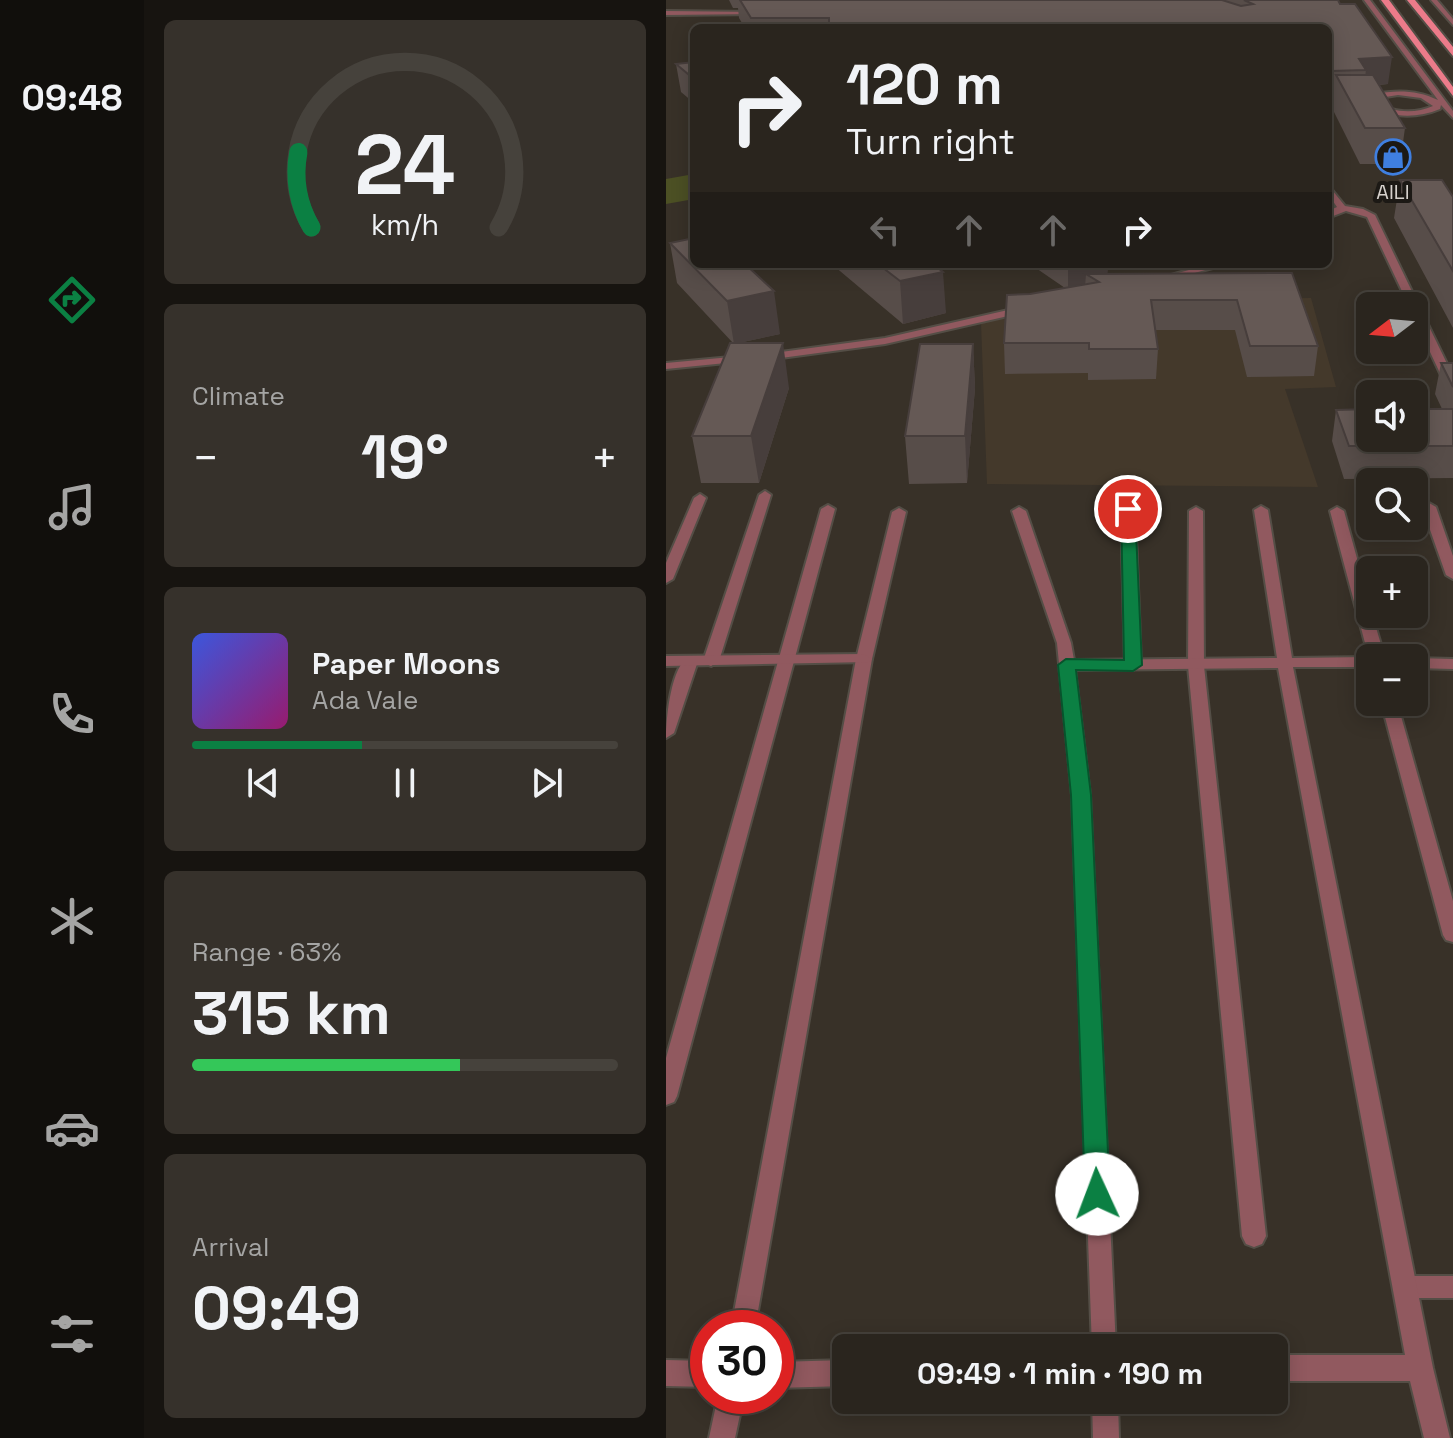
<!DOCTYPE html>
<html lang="en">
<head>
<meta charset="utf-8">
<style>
  body { margin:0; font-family:"Space Grotesk",sans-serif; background:#36312b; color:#f1f3f6; height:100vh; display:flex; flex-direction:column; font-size:30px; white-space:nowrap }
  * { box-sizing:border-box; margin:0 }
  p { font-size:26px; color:#a5a5a4 }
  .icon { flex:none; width:44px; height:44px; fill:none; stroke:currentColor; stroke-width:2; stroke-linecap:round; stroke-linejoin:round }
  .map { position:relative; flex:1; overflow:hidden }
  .drawer { display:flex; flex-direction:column; gap:20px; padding:20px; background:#171410; width:522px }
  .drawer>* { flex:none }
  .guide { position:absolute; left:24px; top:24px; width:642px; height:244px; border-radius:12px; box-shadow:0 4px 20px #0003,0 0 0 2px #46423c; background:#2a251e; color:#f1f3f6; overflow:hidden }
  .needle { width:52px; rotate:254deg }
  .buttons { position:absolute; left:690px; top:292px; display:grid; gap:16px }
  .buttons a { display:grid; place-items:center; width:72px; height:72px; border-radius:12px; background:#2a251e; box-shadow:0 4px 20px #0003,0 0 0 2px #46423c; font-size:40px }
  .speed { position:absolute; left:24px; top:1310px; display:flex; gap:16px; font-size:40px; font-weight:700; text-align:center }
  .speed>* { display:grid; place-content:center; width:104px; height:104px; border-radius:50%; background:#2a251e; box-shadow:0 4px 20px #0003,0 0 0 2px #46423c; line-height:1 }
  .speed .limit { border:12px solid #d22; background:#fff; color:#111 }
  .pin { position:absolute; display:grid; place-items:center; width:68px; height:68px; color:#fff; margin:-34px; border:4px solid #fff; border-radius:50%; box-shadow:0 2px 8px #0007 }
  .me { position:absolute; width:88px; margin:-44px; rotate:358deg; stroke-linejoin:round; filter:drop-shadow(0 0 6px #0008) }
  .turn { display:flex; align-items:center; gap:28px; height:168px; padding:0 24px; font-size:36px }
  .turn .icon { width:104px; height:104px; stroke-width:2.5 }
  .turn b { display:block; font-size:56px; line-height:68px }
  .lanes { display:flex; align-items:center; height:76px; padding:0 24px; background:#0003; justify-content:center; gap:40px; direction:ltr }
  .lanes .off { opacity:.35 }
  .big { font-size:60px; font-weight:700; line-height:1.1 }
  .drawer .widget { flex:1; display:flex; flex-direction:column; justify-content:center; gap:12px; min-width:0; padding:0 28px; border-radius:12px; background:#36312b }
  .drawer .dial { align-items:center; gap:0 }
  .dial svg { height:208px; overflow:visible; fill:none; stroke:#46423c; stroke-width:7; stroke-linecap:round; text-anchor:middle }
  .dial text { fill:#f1f3f6; stroke:none }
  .song { display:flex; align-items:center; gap:24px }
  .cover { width:96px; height:96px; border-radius:12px; background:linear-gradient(135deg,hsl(230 70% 55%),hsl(320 70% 35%)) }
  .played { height:8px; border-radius:4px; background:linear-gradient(90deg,#0b8043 40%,#46423c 40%) }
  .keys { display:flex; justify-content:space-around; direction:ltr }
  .heat { display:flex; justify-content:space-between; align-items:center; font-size:44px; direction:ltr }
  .charge { height:12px; border-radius:6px; background:linear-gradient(90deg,#34c759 63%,#46423c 0) }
  .trip { position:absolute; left:166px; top:1334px; width:456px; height:80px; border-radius:12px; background:#2a251e; box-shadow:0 4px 20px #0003,0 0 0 2px #46423c; font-weight:700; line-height:80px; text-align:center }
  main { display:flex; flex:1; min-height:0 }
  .dock { display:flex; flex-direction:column; width:144px; justify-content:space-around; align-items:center; background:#110f0c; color:#a5a5a4 }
  .dock .icon { width:56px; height:56px }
  .dock .on { color:#0b8043 }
  .dock b { font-size:36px; color:#f1f3f6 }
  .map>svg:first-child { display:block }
  .built { fill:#44392b }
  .green { fill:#4c5024 }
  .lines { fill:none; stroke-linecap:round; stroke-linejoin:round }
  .lane-casing { stroke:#544e46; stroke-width:4 }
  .street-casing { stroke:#544e46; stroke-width:4 }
  .primary-casing { stroke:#544e46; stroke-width:4 }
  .lane { fill:#91595f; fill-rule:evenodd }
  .street { fill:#91595f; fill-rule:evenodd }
  .primary { fill:#ec7b8a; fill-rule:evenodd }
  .wall { fill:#574d49 }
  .shaded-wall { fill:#473e3c }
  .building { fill:#655955; stroke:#473e3c; stroke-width:2 }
  .route { fill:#0b8043; stroke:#07532c; stroke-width:2 }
  .labels { text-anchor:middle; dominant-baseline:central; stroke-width:8; stroke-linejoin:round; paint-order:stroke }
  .far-poi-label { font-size:20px; fill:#d6d1cc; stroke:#1c1915 }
</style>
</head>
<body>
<main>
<nav class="dock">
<b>09:48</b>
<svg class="icon on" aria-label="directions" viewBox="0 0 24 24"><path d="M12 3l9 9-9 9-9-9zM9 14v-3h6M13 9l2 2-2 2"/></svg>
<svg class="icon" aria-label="music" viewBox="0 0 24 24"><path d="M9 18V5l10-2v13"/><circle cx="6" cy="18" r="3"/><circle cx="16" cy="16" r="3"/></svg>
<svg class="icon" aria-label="phone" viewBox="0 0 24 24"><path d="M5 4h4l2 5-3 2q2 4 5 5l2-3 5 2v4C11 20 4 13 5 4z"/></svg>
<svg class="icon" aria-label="climate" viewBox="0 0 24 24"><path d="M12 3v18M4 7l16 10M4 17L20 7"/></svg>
<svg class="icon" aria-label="car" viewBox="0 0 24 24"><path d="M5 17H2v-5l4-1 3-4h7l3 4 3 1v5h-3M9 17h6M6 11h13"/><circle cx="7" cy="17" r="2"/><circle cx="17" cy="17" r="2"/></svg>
<svg class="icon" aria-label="filters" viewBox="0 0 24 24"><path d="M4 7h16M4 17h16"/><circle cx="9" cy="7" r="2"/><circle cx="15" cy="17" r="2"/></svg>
</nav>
<section class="drawer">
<div class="widget dial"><svg viewBox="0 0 100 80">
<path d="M14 69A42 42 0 1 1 86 69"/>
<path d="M14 69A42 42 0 0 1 9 40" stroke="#0b8043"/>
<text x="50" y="56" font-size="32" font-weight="700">24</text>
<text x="50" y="72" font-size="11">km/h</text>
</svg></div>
<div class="widget"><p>Climate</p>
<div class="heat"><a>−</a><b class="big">19°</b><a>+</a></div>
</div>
<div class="widget">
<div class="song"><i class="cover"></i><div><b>Paper Moons</b><p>Ada Vale</p></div></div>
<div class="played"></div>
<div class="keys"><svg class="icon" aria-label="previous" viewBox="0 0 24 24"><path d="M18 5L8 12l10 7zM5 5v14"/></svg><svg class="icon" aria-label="pause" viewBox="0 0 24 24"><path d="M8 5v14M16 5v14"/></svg><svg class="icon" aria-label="next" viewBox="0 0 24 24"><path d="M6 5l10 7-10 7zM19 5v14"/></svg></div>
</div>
<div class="widget"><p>Range · 63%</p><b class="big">315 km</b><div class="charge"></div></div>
<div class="widget"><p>Arrival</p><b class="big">09:49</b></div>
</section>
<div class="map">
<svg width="787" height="1438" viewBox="0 0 787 1438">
  <rect width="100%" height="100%" fill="#383128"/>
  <path class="built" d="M645,298l25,89 -51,2 33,98 -331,-3 -6,-161 123,-23z"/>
  <path class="green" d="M28,174v25l-28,5v-25z"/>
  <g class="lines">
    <defs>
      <path id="lane" d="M99,491l6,4 -52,166 -8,5 -5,-2 -3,-3 56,-166z
        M34,494l6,4 -33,81 -7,4v-20l28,-65z
        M763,503l7,4 17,49v23l-7,-4 -24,-68z
        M162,505l7,4 -158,587 -3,6 -8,3v-47l155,-549z
        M462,505l7,4 6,156 -8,5 -8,-5 -4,-156z
        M530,507l7,4 1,155 62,570 -4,8 -8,3 -8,-3 -4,-8 -54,-570 1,-155z
        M671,507l7,4 26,95v8h2l13,44h-16l-39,-147z
        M233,508l7,4 -34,147 -117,669h-24l125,-669 36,-147z
        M24,656l8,5 -24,72 -8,5c0,-19 5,-74 24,-82z
        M715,702h16l56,199v41l-7,-2 -3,-5z
        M739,1276h48v22h-48l-8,-3 -4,-8 4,-8z
        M52,1396h26l-9,42h-26z"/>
      <path id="street" d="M698,0h6l83,111v7l-12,-13 -1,4c-24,10 -50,9 -72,-4l6,-11c23,-4 43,-4 64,6zM732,95l23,3 12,8c-18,8 -40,7 -58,-4l4,-4z
        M765,0h6l16,19v6z
        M0,11l92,1 3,2 -95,1z
        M662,185l17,21 18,3 12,6 78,161v15l-6,-3 -33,-70v-12h-5l-42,-89 -21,-6 -18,7v-7l9,-4 -9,-13z
        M544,264h17l-65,18 -5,-3z
        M360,306l4,1v4l-145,33 -119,16 -5,-3 5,-3 119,-16z
        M76,356l4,1v4l-80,8v-6z
        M595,506l7,4 24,148 78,-1 3,1h-3v9h-77l140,701 17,70h-26l-14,-57h-136v-26h131l-127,-687 -203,2 15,125 26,553h-24l-20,-553 -15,-152 -45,-132 7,-4 7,4 45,132 3,17 203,-2 -23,-148z
        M198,654l8,5 -3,3 -203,4v-10z
        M748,658l39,1v10l-39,-1z
        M0,1360l42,1v26l-42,-1z
        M180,1360v26l-70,2v-26z
        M426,1400h26l1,38h-26z"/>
      <path id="primary" d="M715,0h8l64,87v9z
        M741,0h8l38,47v9z"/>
    </defs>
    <use href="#lane" class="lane-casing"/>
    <use href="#street" class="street-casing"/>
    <use href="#primary" class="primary-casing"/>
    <use href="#lane" class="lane"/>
    <use href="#street" class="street"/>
    <use href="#primary" class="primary"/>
  </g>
  <path class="wall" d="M63,0h609l50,84 -9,1 26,43 -5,36h-40l-28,-56 2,-10h-6v-70h-583l-6,-10 -1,-10h-5z
    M28,62v41l-13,-11 -5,-28z
    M734,180l53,17v131l-59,-110z
    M4,243l110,91 -42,9 51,45 -30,95h-58l-9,-47 41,-93 -56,-60z
    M168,264h99l13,49 -43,11 -69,-58z
    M364,264h78l-1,10 185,-1 26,73 -4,30 -67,1 -12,-47h-80l3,19 -2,30 -68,1v-7l-83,1 -1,-31 26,-49 35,-6z
    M307,344l2,44 -8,95 -58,1 -4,-48z
    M775,363l12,24v91l-109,1 -12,-38 4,-31 106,-1 -7,-15z"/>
  <path class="shaded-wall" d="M726,57l-4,27 -24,2 2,-16 -7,-11z
    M402,264h40l-1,17 -8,1 -13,-8 -1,13 -17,4z
    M277,272l3,41 -43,11 -3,-43z
    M108,291l6,43 -46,10 -7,-43z
    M117,343l6,45 -30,95 -8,-47z
    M307,344l2,44 -8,95 -2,-47z"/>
  <path class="building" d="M74,0h482l19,6 12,-2 -9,-4h94l2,4h15l37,53 -33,2 7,11 -35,1 -3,-6v-37h-499v-10h-78z
    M28,62v17l-18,-15z
    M670,75h37l32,53h-40z
    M734,180h42l11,17v74z
    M28,238v26h51l29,27 -47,10 -57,-58z
    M212,264h55l10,8 -43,9z
    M626,273l26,73h-68l-13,-46h-86l7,49h-69v-6h-85l3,-48 23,-1 69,-12 -13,-8z
    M64,343h53l-32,93h-59z
    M254,344h53l-8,92h-60z
    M775,363h12v24z
    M704,409v29h44v-29h39v37h-104l-13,-36z"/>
  <path class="route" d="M462,505l7,4 7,156 -9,6 -57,-1 15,125 19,399 -4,8 -9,4 -9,-4 -3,-8 -14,-399 -13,-130 8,-6 58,1 -3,-151z"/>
  <defs>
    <symbol id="shop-ring" viewBox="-11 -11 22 22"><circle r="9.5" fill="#1c1915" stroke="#3f7fe0" stroke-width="1.5"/><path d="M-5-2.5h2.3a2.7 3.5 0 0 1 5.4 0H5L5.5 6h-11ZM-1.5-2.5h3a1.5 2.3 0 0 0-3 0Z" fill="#3f7fe0"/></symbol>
  </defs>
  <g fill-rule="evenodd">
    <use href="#shop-ring" x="707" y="137" width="40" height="40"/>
  </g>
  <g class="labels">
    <g class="far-poi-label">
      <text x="727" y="192">AILI</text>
    </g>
  </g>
</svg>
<div class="buttons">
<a><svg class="needle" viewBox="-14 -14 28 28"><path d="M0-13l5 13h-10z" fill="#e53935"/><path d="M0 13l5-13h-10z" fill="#a5a5a4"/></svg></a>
<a><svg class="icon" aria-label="sound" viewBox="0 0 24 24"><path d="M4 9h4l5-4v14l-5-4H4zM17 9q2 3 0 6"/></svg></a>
<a><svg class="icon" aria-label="search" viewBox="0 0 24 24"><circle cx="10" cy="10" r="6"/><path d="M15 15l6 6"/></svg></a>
<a>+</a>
<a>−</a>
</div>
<div class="speed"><div class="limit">30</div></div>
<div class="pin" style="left:462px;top:509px;background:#d93025"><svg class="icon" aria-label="arrive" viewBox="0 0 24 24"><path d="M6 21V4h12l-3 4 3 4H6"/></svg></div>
<svg class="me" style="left:431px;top:1194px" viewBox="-20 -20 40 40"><circle r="19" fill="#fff"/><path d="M0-13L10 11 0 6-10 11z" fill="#0b8043"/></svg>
<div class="trip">09:49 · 1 min · 190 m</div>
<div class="guide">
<div class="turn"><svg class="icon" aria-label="right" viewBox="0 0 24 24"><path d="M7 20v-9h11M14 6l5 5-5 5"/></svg><div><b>120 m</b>Turn right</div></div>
<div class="lanes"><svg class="icon off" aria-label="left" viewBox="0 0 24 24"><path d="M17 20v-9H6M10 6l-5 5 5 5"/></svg><svg class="icon off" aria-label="ahead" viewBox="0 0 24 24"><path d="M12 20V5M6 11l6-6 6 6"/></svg><svg class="icon off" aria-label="ahead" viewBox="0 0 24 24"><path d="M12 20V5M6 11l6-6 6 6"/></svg><svg class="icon" aria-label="right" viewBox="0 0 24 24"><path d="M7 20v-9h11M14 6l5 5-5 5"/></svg></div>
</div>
</div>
</main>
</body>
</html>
